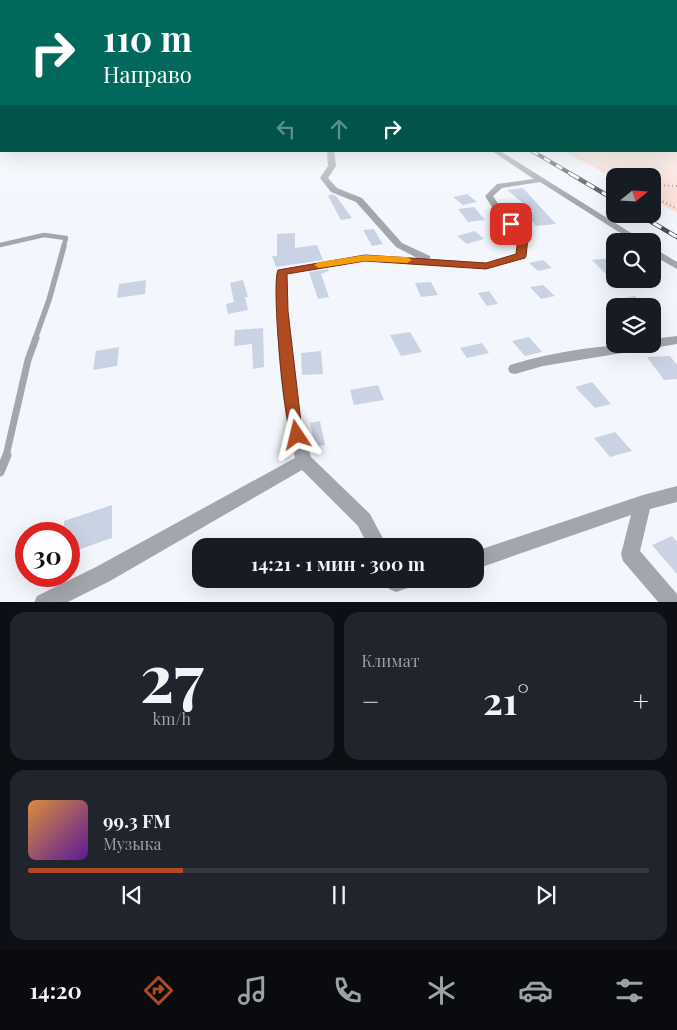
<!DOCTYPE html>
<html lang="ru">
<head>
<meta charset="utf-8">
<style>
  body { margin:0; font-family:"Playfair Display",serif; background:#20242c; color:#f1f3f6; height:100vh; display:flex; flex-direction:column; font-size:19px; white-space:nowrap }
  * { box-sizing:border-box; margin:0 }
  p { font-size:16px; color:#9ea1a6 }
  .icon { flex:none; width:28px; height:28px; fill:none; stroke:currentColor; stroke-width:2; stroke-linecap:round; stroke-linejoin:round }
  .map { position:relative; height:602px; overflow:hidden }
  .sheet { display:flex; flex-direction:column; gap:10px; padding:10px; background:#0d0f14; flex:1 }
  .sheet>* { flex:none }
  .top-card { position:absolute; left:0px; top:0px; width:678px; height:152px; box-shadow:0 5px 20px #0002; background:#00695c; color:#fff; overflow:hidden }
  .needle { width:32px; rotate:72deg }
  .controls { position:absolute; left:606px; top:168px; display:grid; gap:10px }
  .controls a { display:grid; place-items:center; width:55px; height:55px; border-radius:10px; background:#171b24; box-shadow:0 5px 20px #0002; font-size:25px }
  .speed { position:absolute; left:15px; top:522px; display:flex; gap:10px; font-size:25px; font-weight:700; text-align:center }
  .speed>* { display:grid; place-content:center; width:65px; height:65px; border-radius:50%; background:#171b24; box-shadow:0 5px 20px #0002; line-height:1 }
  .speed .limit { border:8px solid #d22; background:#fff; color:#111 }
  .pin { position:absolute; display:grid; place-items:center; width:42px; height:42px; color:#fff; margin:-21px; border-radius:10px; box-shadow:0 2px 8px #0006 }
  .me { position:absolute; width:55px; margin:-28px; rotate:350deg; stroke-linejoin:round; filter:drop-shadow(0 0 4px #0008) }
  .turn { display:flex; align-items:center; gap:18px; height:105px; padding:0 20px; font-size:22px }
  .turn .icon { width:65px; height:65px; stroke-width:2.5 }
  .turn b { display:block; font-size:35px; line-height:42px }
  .lanes { display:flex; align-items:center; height:48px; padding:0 20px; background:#0003; justify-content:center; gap:25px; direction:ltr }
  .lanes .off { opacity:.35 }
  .big { font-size:38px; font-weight:700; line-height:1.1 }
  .sheet .card { flex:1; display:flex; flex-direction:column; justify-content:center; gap:8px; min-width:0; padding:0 18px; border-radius:15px; background:#20242c }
  .sheet .dial { align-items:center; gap:0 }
  .dial b { font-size:65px; line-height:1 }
  .song { display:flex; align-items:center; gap:15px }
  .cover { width:60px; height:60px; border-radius:8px; background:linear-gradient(135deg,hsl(30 70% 55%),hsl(270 70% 35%)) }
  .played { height:5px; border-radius:2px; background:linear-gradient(90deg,#b04a20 25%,#363941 25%) }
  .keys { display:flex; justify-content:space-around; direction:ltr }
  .heat { display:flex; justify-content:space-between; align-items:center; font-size:28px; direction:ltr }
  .sheet .tiles { flex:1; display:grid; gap:10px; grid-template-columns:1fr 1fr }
  .card:last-child { grid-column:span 2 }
  .trip { position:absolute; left:192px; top:538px; width:292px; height:50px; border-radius:15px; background:#171b24; box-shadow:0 5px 20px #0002; font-weight:700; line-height:50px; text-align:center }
  .dock { display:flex; height:80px; justify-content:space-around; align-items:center; background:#090b0e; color:#9ea1a6 }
  .dock .icon { width:35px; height:35px }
  .dock .selected { color:#b04a20 }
  .dock b { font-size:22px; color:#f1f3f6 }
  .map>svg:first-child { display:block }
  .green { fill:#fde1d7 }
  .building { fill:#cad3e3 }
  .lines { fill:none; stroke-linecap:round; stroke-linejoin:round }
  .path-far1 { stroke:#969aa0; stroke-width:1; stroke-dasharray:0.5 2.5; stroke-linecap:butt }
  .path { stroke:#969aa0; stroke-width:2; stroke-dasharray:1 3; stroke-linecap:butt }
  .service-far3 { stroke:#a3a7ad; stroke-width:4.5 }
  .service-far2 { stroke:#a3a7ad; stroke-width:5.5 }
  .service-far1 { stroke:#a3a7ad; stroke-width:7 }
  .service { stroke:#a3a7ad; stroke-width:9 }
  .minor { fill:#a3a7ad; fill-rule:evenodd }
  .rail-far1-casing { stroke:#4c5055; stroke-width:4 }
  .rail-casing { stroke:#4c5055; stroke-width:4.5 }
  .rail-far1 { stroke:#fff; stroke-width:2.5; stroke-dasharray:7; stroke-linecap:butt }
  .rail { stroke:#fff; stroke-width:3; stroke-dasharray:9; stroke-linecap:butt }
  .route { fill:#b04a20; stroke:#723015 }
  .slow { fill:#f59e0b }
</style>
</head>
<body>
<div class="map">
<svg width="677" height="603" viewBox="0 0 677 603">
  <rect width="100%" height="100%" fill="#f3f7fd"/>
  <path class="green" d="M677,117v96l-24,-13 -1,-24h-37v3l-52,-28h113z"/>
  <path class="building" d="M522,188l2,1 32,35 -20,2 -11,-14h9l-27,-22z
    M331,194l5,2 16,22 -11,2 -13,-24z
    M467,194l10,8 -14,3 -10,-8z
    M474,207l11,13 -17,2 -10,-13z
    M374,229l5,9 4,6 -11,2 -9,-16z
    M475,231l9,8 -17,5 -10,-8z
    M295,233v15l22,-3 6,15 -47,7 -4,-11h5v-22z
    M611,258l4,3v11l-9,2 -14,-14z
    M543,260l9,8 -14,3 -9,-8z
    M328,269l1,2 -8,3 8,23 -11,2 -9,-27z
    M146,280l-1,14 -28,4 2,-14z
    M243,280l5,17h-3l3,13 -20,4 -2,-10 8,-2 -4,-19z
    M431,282l7,13 -17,2 -6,-14z
    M543,285l12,11 -14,3 -11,-12z
    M489,291l9,13 -11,2 -9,-13z
    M635,296l11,10h-36l-1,-5z
    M263,328l1,39 -11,2 -1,-25 -18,2 1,-16z
    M410,332l12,20 -21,4 -11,-21z
    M529,337l13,15 -17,4 -13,-15z
    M482,343l7,10 -22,5 -7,-10z
    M119,347l-2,19 -24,4 3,-19z
    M321,351l2,23 -21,1 -1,-22z
    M670,356l7,9v14l-13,1 -17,-23z
    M592,382l19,22 -16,4 -20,-21z
    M378,385l6,15 -30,5 -4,-15z
    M320,421l5,24 -10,2 -5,-24z
    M615,432l17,19 -22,6 -16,-19z
    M112,505v33l-43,15v-19h-6l1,-13z
    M672,536l5,6v32l-25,-29z"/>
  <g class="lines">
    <path class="path-far1" d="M567,151l47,24"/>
    <path class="path" d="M611,174l4,2
      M652,185l25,1
      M652,196l25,13"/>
    <path class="service-far3" d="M0,245l44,-10 22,3 -3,10"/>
    <path class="service-far2" d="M35,339l14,-39 15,-54"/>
    <path class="service-far1" d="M6,456l22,-96 8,-22"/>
    <path class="service" d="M0,472l7,-17"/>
    <path class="minor" d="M327,151h7l2,15 -8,12 9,10 25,10 40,45 28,13v3l56,4 30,-9 2,-16 -23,-26 -10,-16 12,-12 37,-5 -42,-28h8l144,90h-11l-93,-59 -38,6 -9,8 8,12 27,30 -3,20 -39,11 -121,-8 -78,13 1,37 12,111 11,35 59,57 17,32h-19l-10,-20 -56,-56 -192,111 -44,22h-32l3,-7 59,-29 199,-109c-16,-60 -19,-124 -18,-186l5,-3 83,-14 54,4 -23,-12 -40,-45 -25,-10 -11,-14 8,-12z
      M652,247l25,15v7l-25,-14z
      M677,336v8l-134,22 -28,8 -5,-1 -2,-4 2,-4c46,-14 95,-21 142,-21v-5z
      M677,486v16l-27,7 -10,42 37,43v9h-18l-36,-42 -2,-7 10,-39 -155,54v-18l167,-56z
      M386,579h31l-3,7 -18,6 -7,-3z"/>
    <defs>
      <path id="rail-far1" d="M532,151l41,24"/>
      <path id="rail" d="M571,174l44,26
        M638,214l39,23"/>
    </defs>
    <use href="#rail-far1" class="rail-far1-casing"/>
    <use href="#rail" class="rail-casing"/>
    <use href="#rail-far1" class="rail-far1"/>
    <use href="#rail" class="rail"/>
  </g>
  <linearGradient id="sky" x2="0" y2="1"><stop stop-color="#b1bcd3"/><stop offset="0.58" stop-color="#fafbfe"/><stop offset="1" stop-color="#fafbfe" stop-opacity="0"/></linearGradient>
  <rect width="677" height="202" fill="url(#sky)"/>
  <path class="route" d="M511,221l3,1 14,16 -2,18 -1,2 -39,11 -121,-8 -78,13 1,37 13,111 4,13 -3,4 -5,2 -5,-2c-8,-17 -21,-154 -14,-169l87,-15 121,8 30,-9 2,-16 -12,-14z"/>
  <path class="slow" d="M365,255l42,2 5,3 -5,3 -42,-2 -46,7 -5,-3 5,-3z"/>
</svg>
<div class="controls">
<a><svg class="needle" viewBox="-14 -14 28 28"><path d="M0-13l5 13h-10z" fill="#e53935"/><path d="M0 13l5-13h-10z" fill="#9ea1a6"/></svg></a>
<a><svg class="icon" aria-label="search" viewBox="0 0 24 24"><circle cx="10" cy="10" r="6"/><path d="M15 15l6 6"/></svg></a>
<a><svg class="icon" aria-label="layers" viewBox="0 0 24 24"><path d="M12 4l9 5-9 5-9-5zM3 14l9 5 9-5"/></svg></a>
</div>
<div class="speed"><div class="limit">30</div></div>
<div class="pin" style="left:511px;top:224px;background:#d93025"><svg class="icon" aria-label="arrive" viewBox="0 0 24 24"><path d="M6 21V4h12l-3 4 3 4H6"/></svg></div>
<svg class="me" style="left:297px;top:435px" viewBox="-20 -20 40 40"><path d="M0-17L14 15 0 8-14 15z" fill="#b04a20" stroke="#fff" stroke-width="4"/></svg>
<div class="trip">14:21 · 1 мин · 300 m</div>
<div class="top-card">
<div class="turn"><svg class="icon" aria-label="right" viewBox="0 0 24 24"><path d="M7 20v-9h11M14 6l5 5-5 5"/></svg><div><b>110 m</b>Направо</div></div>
<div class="lanes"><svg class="icon off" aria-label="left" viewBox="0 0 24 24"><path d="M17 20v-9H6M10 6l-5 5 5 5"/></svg><svg class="icon off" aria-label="ahead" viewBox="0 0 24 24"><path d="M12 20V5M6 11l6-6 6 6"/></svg><svg class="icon" aria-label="right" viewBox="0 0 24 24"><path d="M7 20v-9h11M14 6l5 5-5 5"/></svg></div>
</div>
</div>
<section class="sheet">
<div class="tiles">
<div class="card dial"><b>27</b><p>km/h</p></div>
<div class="card"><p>Климат</p>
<div class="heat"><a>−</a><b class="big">21°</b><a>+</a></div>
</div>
<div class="card">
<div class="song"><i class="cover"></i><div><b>99.3 FM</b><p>Музыка</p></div></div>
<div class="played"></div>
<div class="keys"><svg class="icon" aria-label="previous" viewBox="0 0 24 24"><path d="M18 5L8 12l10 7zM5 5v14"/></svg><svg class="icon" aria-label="pause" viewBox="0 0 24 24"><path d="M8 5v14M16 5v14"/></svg><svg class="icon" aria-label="next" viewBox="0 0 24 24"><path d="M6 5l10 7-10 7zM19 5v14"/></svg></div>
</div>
</div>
</section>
<nav class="dock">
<b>14:20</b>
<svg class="icon selected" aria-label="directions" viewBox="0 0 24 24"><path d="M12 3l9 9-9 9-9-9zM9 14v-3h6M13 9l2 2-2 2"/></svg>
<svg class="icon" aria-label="music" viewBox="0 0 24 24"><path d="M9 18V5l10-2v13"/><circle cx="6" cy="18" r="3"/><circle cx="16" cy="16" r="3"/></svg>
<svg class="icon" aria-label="phone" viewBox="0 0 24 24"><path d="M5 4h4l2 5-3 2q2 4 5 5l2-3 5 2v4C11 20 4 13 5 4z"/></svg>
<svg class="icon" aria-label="climate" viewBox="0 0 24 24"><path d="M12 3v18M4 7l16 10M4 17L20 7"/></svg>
<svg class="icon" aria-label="car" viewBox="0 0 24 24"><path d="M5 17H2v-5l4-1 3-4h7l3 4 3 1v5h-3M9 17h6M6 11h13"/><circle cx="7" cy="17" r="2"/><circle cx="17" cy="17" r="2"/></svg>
<svg class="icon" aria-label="filters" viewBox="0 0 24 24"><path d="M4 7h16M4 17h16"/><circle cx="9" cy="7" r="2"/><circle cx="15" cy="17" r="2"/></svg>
</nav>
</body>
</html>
